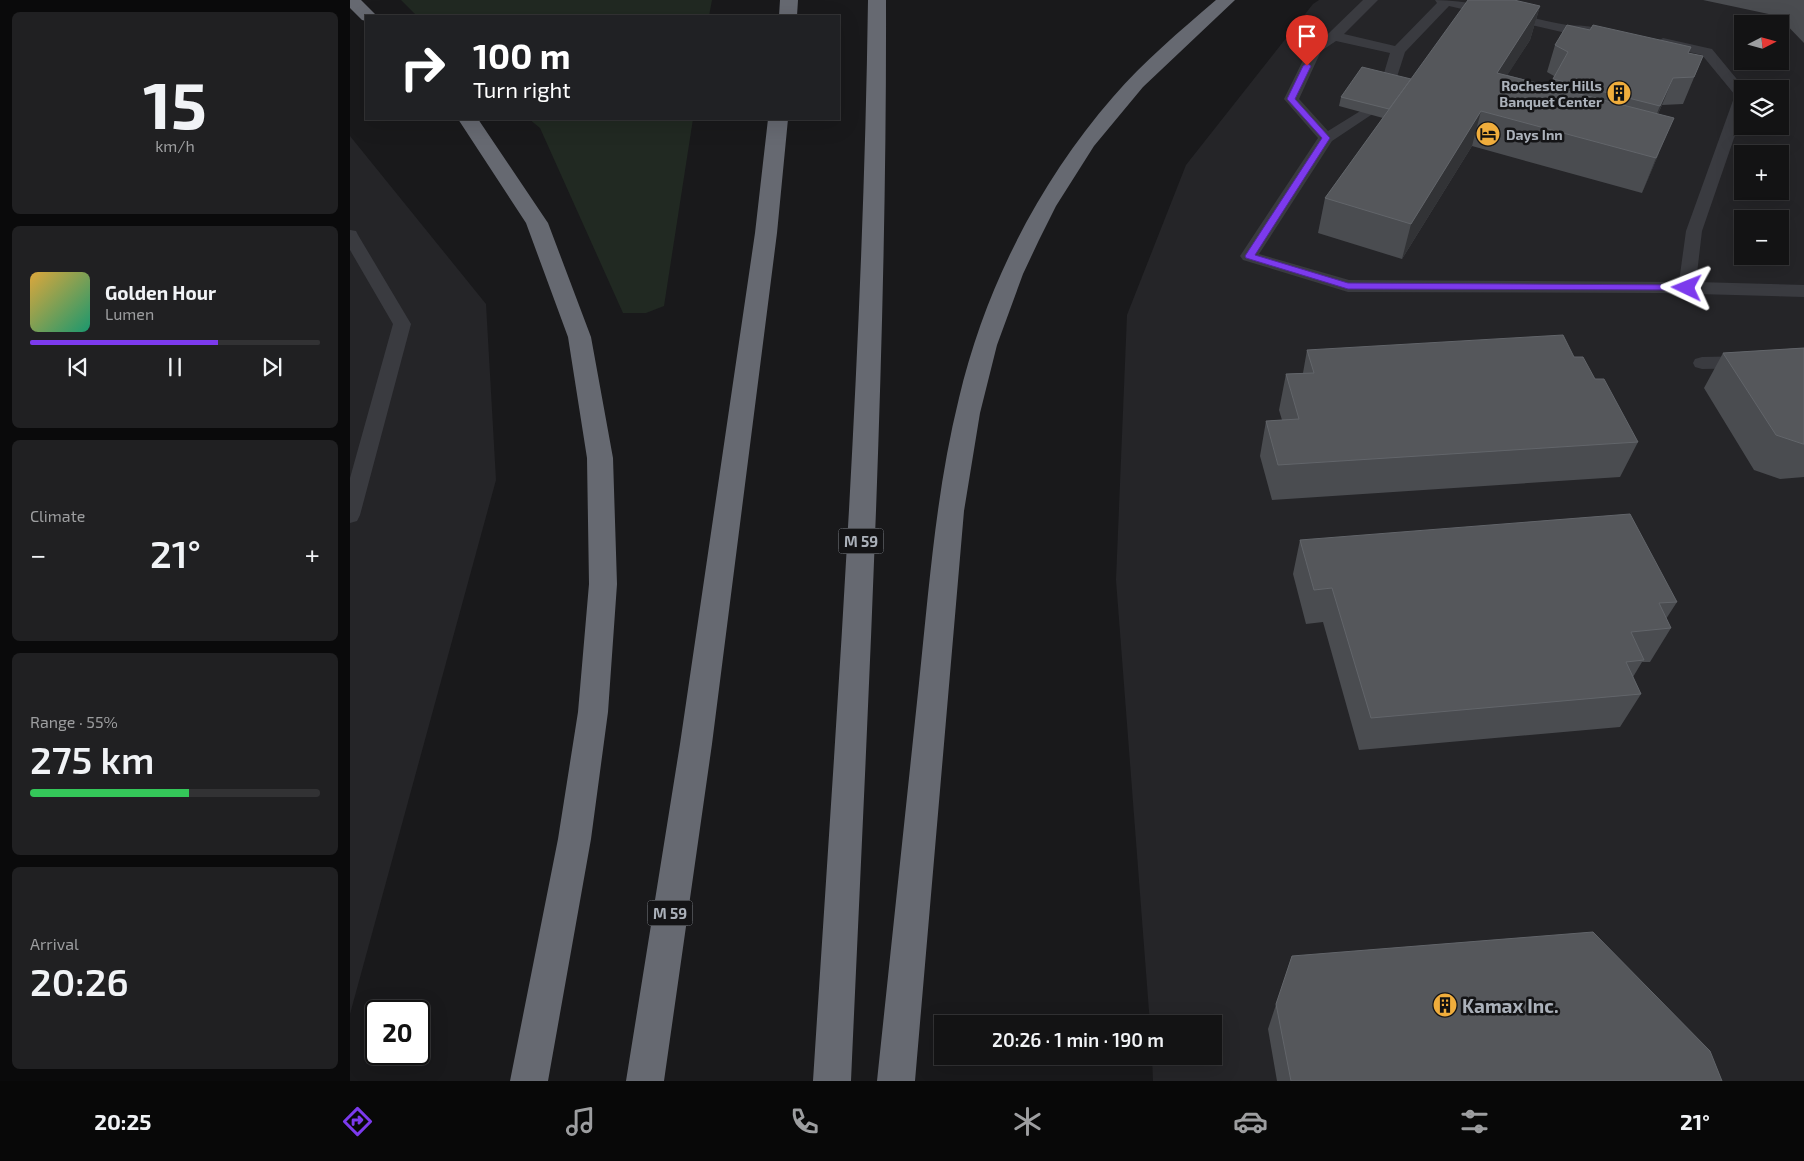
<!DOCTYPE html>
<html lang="en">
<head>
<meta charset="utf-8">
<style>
  body { margin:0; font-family:"Exo 2",sans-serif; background:#202022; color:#f1f3f6; height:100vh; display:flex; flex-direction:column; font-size:19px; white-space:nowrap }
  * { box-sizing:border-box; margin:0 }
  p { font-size:16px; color:#9d9ea0 }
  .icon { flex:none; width:28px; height:28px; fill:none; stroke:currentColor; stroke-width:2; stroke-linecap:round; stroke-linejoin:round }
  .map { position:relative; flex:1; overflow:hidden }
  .details { display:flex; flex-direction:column; gap:12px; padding:12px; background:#0a0a0b; width:350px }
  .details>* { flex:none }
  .hud { position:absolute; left:15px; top:15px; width:475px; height:105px; border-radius:0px; box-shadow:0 5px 20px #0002,0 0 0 1px #323234; background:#202124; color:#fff; overflow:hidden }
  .needle { width:32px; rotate:84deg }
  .controls { position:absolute; left:1384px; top:15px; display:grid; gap:10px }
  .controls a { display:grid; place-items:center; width:55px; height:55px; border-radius:0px; background:#131314; box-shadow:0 5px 20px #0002,0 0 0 1px #323234; font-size:25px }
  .speed { position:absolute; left:15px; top:1000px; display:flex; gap:10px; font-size:25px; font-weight:700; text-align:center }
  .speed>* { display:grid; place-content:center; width:65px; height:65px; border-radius:50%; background:#131314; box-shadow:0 5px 20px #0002,0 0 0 1px #323234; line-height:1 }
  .speed .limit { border:2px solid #111; border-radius:8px; background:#fff; color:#111 }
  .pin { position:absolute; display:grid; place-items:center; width:42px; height:42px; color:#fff; margin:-51px -21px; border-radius:50% 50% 50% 0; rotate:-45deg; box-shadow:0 0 5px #0007 }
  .pin .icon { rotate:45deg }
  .me { position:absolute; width:55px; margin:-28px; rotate:272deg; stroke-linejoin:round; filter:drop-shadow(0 0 4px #0008) }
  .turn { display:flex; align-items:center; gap:18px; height:105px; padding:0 25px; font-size:22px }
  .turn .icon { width:65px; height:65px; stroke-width:2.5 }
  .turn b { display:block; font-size:35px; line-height:42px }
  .big { font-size:38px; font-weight:600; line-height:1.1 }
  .details .card { flex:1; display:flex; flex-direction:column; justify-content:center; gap:8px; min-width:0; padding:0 18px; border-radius:8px; background:#202022 }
  .details .dial { align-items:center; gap:0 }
  .dial b { font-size:65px; line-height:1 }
  .song { display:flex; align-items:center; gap:15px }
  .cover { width:60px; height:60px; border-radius:8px; background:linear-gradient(135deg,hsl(40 70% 55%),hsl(160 70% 35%)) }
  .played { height:5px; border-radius:2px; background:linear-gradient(90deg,#7c3aed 65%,#323234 65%) }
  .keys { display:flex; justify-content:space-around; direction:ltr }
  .heat { display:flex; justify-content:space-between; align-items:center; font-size:28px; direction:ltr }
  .charge { height:8px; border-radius:4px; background:linear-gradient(90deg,#34c759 55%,#323234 0) }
  .trip { position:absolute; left:584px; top:1015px; width:288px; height:50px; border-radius:0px; background:#131314; box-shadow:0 5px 20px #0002,0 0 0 1px #323234; font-weight:600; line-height:50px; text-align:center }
  .menu { display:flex; height:80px; justify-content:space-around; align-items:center; background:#080808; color:#9d9ea0 }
  .menu .icon { width:35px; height:35px }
  .menu .active { color:#7c3aed }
  .menu b { font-size:22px; color:#f1f3f6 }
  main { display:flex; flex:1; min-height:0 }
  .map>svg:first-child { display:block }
  .built { fill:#252528; fill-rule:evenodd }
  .green { fill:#212922 }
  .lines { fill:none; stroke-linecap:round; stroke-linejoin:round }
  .lane { fill:#3a3b40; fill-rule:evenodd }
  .highway { fill:#666971; fill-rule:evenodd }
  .wall { fill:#4a4c50 }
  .shaded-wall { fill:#323336 }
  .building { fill:#55575b; stroke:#62656a }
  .route { fill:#7c3aed; stroke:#51269a }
  .labels { text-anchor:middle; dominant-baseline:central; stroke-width:5; stroke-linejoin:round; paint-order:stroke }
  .far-poi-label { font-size:14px; font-weight:bold; fill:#abb1ba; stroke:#141416; text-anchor:end }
  .shield { fill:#141416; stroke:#7e8289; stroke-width:1 }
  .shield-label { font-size:15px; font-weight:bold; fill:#abb1ba }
  .near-poi-label { font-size:19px; font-weight:bold; fill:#abb1ba; stroke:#141416; text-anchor:start }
</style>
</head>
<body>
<main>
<section class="details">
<div class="card dial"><b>15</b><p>km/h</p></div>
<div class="card">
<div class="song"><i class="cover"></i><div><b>Golden Hour</b><p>Lumen</p></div></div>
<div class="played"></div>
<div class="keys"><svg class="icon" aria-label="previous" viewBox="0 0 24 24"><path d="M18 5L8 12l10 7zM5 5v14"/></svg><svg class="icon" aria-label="pause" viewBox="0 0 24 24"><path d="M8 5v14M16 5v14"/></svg><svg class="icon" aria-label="next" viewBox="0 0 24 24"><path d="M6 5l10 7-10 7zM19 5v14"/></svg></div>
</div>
<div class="card"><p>Climate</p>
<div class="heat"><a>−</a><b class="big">21°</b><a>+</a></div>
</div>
<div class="card"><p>Range · 55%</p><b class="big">275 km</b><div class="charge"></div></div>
<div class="card"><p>Arrival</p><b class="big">20:26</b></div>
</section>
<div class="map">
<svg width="1454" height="1081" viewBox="0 0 1454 1081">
  <rect width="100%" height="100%" fill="#19191b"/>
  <path class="built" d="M969,0h485v1081h-651l-1,-25h60v-32h-62l-34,-444 11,-265 59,-150 127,-161zM1392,24h38v37h-38zM1392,89h38v37h-38zM1392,154h38v37h-38zM1392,219h38v37h-38z
    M0,136l136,168 10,176 -146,534z"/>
  <path class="green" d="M51,0h311l-3,16h-292z
    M179,119h164l-29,187 -18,7h-23l-83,-185z"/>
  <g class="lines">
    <path class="lane" d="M1013,0h15l-34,34 51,12 42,-43 -2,-3c46,0 88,18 132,25 9,1 27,-1 33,7l-7,4 -27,-3 -117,-27 -44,46 -10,31 -2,3h-10l-2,-3 9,-30 -54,-12 -15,10 -22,48 29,32 34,-21h10l2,3 -42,28 -73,113 90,26 330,2 7,-51 49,-136 -33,-40 -44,-10 -2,-3 7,-4 49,11 33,40h-3v26l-40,116 -6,51 108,3v12l-143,-4 -313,-1 -105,-32 -3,-4 78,-118 -34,-39 26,-53 19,-13z
      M0,230l6,1 2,4 53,89 -51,191 -3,6 -7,2v-45l43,-154 -43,-74z
      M1454,355v12l-102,2 -7,-2 -2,-4 2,-4 7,-2z"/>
    <path class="highway" d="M0,0h11l16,16h-11v5l-4,-1 -12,-12z
      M430,0h18l-1,16h-18z
      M518,0h18c1,361 -19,721 -35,1081h-38c23,-360 50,-720 55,-1081z
      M866,0h19l-92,87 -49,59 -38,60 -17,34 -16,34 -26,71 -17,68 -16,98 -49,570h-38c14,-133 28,-265 42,-398 10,-95 17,-192 40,-285 26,-110 80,-216 154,-301 31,-36 67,-66 103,-97z
      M108,119h20l70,104 43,114 22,121 4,126 -9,128 -17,127 -43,242h-38l48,-242 20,-127 11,-128 -2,-126 -19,-121 -42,-114z
      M418,119h20l-11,114 -65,511 -48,337h-38l54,-337 75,-511z"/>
  </g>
  <path class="wall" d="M1353,0h101v43l-26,-27z
    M1190,6l-10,34 -23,35 43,11 4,-10 -7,-4 8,-27 133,8 15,3 -20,48 -21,1 -4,9 1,39 -17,40 -170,-47 -70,113 -84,-26 7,-35 58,-80 -44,-12 2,-9 70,-18z
    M1454,348v129l-24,2 -26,-9 -50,-82 19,-35z
    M957,350l267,7 21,22 43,63 -18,35 -348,23 -12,-44 6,-35 16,-1 -3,-10 7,-36 17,-1z
    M950,540l377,62 -11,17 5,9 -21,34h-8l-9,15 8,17 -21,33 -261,23 -36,-128 -17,2 -13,-50z
    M942,956l430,125h-445l-9,-52z"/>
  <path class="shaded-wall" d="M1190,6l-10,34 -43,67 10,-34z
    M1323,78l-11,27 -13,28 11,-27z
    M1131,111l-9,35 -70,113 9,-35z
    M1324,118l-15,35 -17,40 14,-35z"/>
  <path class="building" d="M1118,0h46l26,6 -43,67 177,45 -18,40 -175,-47 -70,113 -86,-26z
    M1217,25l23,5 3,-5 98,22 -3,6 15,3 -9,21 -21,1 -13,28 -107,-27 15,-27 -13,-7z
    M1012,67l49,12 -22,30 -48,-12z
    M1213,335l11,22h9l12,22h9l34,63 -360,23 -12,-44 33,-2 -13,-45 28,-1 -7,-23z
    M1454,348v96h-1l-27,-9 -53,-82z
    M1280,514l47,88 -18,1 12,25 -40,4 13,28 -18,2 15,32 -270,24 -39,-130 -18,2 -14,-50z
    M1243,932l117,119 12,30h-431l-15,-77 16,-48z"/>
  <path class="route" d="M957,63l4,3 -16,33 35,39 -75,117 93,28 339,2 5,3 -5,2 -339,-1 -102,-31 -1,-2 77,-118 -35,-39 16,-33z"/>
  <defs>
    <symbol id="building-disc" viewBox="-11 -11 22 22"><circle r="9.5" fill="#f0ad3c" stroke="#141416"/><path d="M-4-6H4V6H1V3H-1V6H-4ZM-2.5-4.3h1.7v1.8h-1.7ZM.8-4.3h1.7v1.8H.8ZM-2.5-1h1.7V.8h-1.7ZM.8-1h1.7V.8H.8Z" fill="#111"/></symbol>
    <symbol id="hotel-disc" viewBox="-11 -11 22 22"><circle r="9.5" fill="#f0ad3c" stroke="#141416"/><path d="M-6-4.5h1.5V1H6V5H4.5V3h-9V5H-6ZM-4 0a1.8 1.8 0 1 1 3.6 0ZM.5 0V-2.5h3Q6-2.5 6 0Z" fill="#111"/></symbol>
  </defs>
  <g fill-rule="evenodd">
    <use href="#building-disc" x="1255" y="79" width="28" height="28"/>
    <use href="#hotel-disc" x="1124" y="120" width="28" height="28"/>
    <use href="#building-disc" x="1081" y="991" width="28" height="28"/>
  </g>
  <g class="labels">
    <g class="far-poi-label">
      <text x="1252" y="85">Rochester Hills<tspan x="1252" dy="16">Banquet Center</tspan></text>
      <text x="1156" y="134" text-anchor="start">Days Inn</text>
    </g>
    <g class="shield">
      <rect x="488.5" y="528.5" width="45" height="25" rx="4"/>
      <rect x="297.5" y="900.5" width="45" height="25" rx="4"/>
    </g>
    <g class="shield-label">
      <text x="511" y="541">M 59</text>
      <text x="320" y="913">M 59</text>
    </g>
    <g class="near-poi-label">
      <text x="1112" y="1005">Kamax Inc.</text>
    </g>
  </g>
</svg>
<div class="controls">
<a><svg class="needle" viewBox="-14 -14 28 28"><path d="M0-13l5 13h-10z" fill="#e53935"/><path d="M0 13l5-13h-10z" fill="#9d9ea0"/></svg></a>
<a><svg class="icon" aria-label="layers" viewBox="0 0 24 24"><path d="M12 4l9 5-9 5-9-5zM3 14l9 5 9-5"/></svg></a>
<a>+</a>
<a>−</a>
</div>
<div class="speed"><div class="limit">20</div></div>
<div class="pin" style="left:957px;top:66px;background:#d93025"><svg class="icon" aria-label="arrive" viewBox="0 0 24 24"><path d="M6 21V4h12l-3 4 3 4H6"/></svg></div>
<svg class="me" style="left:1337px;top:288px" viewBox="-20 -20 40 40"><path d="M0-17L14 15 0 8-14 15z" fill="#7c3aed" stroke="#fff" stroke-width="4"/></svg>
<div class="trip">20:26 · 1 min · 190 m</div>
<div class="hud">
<div class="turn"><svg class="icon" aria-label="right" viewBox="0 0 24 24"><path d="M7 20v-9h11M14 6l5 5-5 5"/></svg><div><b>100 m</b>Turn right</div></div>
</div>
</div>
</main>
<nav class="menu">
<b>20:25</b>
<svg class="icon active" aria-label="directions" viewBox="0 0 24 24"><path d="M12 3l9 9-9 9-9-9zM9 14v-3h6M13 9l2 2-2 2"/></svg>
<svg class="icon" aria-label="music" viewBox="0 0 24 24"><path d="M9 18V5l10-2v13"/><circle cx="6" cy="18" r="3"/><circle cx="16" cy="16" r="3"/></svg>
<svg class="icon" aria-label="phone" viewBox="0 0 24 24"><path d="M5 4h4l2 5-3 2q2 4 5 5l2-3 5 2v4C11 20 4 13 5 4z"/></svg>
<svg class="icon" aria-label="climate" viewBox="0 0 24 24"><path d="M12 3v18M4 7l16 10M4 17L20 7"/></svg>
<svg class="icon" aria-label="car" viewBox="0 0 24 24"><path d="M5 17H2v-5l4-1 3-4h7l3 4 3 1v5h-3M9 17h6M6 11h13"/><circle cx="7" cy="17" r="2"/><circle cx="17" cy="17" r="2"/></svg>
<svg class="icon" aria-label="filters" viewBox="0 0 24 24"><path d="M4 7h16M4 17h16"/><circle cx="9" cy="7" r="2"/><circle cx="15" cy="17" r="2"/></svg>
<b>21°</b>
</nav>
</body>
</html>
